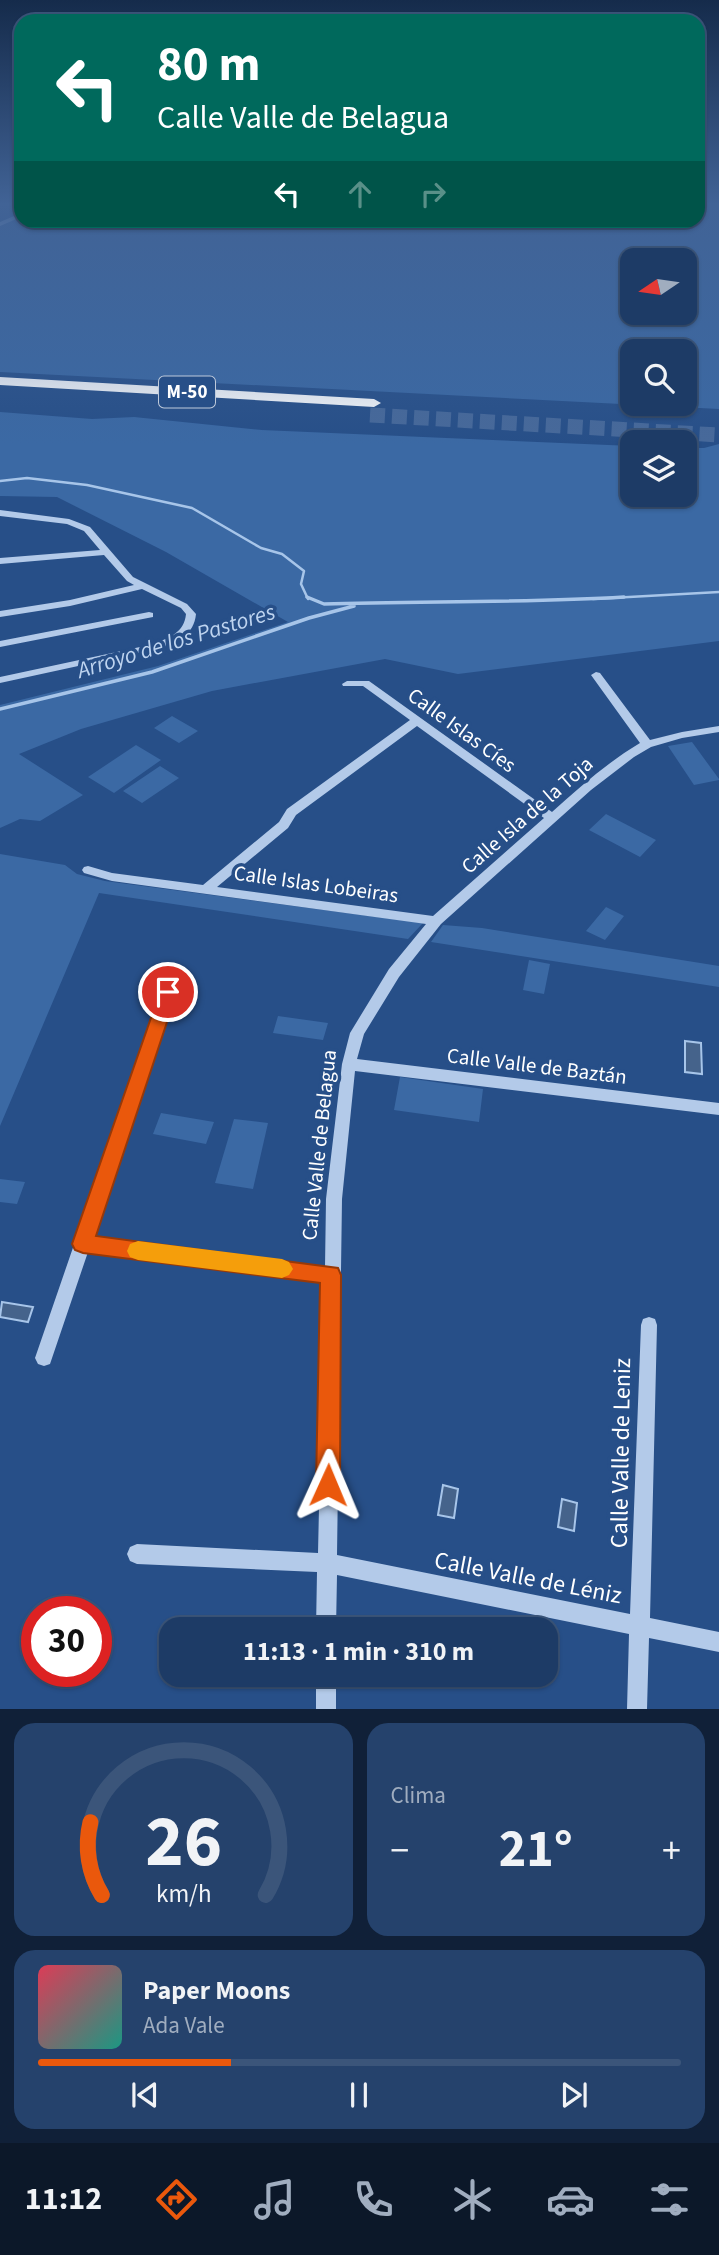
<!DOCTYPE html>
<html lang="es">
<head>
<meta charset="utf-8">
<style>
  body { margin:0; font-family:"Source Sans 3",sans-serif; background:#25426c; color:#f1f3f6; height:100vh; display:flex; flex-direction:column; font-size:26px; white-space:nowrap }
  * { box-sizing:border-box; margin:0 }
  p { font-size:23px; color:#a0adbf }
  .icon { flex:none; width:38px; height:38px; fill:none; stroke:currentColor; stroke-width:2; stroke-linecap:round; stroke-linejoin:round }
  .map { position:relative; height:1709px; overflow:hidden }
  .drawer { display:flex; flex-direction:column; gap:14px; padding:14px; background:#102038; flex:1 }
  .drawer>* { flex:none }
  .hud { position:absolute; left:14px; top:14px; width:691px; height:214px; border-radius:21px; box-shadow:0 2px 5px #0004,0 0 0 2px #3b557a; background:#00695c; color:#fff; overflow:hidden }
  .needle { width:46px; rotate:257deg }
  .buttons { position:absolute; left:620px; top:248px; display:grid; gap:14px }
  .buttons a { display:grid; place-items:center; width:77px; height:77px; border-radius:14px; background:#1d3b66; box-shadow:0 2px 5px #0004,0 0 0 2px #3b557a; font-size:35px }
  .speed { position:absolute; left:21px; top:1596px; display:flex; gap:14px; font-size:35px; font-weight:700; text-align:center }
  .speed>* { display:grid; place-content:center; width:91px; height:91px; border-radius:50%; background:#1d3b66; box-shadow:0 2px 5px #0004,0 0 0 2px #3b557a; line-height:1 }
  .speed .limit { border:10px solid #d22; background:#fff; color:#111 }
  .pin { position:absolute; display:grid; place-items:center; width:60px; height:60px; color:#fff; margin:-30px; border:4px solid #fff; border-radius:50%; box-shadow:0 2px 7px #0007 }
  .me { position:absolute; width:77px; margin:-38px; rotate:1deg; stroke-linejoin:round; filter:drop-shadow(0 0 5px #0008) }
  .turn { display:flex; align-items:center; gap:24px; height:147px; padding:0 28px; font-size:32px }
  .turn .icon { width:91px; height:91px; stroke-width:2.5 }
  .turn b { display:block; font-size:49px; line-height:60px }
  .lanes { display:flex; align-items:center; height:66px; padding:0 28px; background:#0003; justify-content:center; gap:35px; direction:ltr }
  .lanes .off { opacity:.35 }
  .big { font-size:52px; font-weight:700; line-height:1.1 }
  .drawer .tile { flex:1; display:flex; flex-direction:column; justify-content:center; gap:10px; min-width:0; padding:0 24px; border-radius:21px; background:#25426c }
  .drawer .dial { align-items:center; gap:0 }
  .dial svg { height:182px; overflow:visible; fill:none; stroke:#3b557a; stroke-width:7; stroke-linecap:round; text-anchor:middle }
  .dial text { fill:#f1f3f6; stroke:none }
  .song { display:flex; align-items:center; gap:21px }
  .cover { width:84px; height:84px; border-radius:10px; background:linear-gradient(135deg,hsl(350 70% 55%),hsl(170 70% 35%)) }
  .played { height:7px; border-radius:4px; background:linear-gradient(90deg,#ea580c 30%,#3b557a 30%) }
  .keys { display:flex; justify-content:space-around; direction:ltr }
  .heat { display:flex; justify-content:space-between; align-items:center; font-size:38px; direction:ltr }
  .drawer .tiles { flex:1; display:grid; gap:14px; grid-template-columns:1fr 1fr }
  .tile:last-child { grid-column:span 2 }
  .trip { position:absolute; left:159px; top:1617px; width:399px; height:70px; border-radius:21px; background:#1d3b66; box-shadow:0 2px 5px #0004,0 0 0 2px #3b557a; font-weight:700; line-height:70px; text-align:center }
  .tabs { display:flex; height:112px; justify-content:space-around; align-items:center; background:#0c1829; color:#a0adbf }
  .tabs .icon { width:49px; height:49px }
  .tabs .on { color:#ea580c }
  .tabs b { font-size:32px; color:#f1f3f6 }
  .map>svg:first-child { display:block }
  .green { fill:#3b69a4; fill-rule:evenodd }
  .water { fill:#45638b; stroke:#a7c5e9; stroke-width:2 }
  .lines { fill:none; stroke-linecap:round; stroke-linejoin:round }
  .stream-far1 { stroke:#a7c5e9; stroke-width:2.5 }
  .stream { stroke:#a7c5e9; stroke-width:3.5 }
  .highway-tunnel { stroke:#47699a; stroke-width:15; stroke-dasharray:15 7; stroke-linecap:butt }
  .minor { fill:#b3cae9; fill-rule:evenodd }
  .highway { fill:#fff; fill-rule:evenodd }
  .route { fill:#ea580c; stroke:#983908; stroke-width:2 }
  .slow { fill:#f59e0b }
  .labels { text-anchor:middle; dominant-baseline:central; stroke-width:7; stroke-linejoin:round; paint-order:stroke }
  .shield { fill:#274f88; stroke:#becadb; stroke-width:2 }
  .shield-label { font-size:19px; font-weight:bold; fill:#fff }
  .street-label { font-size:21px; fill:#fff; stroke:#274f88 }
  .water-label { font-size:23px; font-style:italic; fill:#bed4f0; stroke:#274f88 }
  .near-street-label { font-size:24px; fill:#fff; stroke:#274f88 }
</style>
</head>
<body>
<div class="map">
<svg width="719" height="1709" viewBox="0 0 719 1709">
  <rect width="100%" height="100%" fill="#274f88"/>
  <path class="green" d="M698,205h21v204l-719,-37v-148l21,-8v4h677zM632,261h52v52h-52zM632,352h52v52h-52z
    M0,412l92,7 42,-2 128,13 370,16v49h52v-47h20l15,-4v197l-261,33 -73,-15 -173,32 -131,38 -62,25 64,41 -43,26 -20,-2 -20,9v-123l158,-39 130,-44 -122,-70 -109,-55 -57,-1z
    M172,716l26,15 -19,12 -25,-15z
    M692,742l27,37v1l-25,5 -26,-39z
    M136,745l25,15 -47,33 -26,-16z
    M160,766l19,12 -37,25 -19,-12z
    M606,814l50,26 -16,17 -51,-27z
    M0,854l65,11 12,9 28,7 318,42 -15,16 -309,-46 -99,233z
    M606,907l18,9 -19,24 -19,-9z
    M443,925l39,3 237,38v21l-288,-45z
    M529,960l21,4 -6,30 -21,-4z
    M278,1016l50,7 -5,17 -50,-7z
    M400,1077l83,12 -4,33 -85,-12z
    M161,1113l53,9 -8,22 -53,-10z
    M234,1119l34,4 -15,66 -38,-6z
    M0,1179l25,3 -8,22 -17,-2z"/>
  <path class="water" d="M685,1041l16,2 1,31 -17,-2z
    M2,1302l31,5 -5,15 -28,-5z
    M443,1485l15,4 -4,29 -16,-3z
    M562,1499l15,4 -3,28 -16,-4z"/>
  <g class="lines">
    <path class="stream-far1" d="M0,481l27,-3 60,7 105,23 69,40 21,6 22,17 -3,13 7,15
      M593,599l126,-7"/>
    <path class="stream" d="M307,597l17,7c100,-3 200,-1 300,-7
      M0,709l152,-37 157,-54 45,-12"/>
    <path class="highway-tunnel" d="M370,415l349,20"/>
    <path class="minor" d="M21,213v4l-21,9v-4z
      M0,510l69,9 21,8 43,50 54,27 9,10c-2,21 -18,27 -35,34l-161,35v-6l154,-33c16,-7 30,-11 32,-30l-5,-6 -39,-19 -72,17 -70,11v-6l70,-11 64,-15 -7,-4 -23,-26 -104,9v-6l100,-8 -16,-19 -17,-7 -67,-8z
      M149,612l4,1v4l-153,30v-6z
      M596,672l4,1 50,67 32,-8 37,-6v6l-37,6 -31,9 -17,10 -43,33 -150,134 -42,53 -35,57 -7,25 362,44v12l-364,-44 -13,128 -5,356 293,59 11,-289 2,-6 6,-2 6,2 2,6 -7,293 69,14v20l-70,-14 -2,71h-20l2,-75 -292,-59 -1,54h-20l1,-57 -180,-8 -7,-3 -3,-7 3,-7 7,-3 181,9 6,-271 -236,-30 -38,112 -6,2 -6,-2 -3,-6 126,-366 2,-4 5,-1 5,1 2,4 -82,246 232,29 1,-68 16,-135 8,-31 39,-64 37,-45 -314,-43 -28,-8 -2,-3 2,-3 4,-1 24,7 91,12 76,-63 8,-13 123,-89 -47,-34h-20l-1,-2 5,-3h22l183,131c28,-25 56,-50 88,-69l-49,-68zM417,726l127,92 -111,98 -216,-29 71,-59 8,-13z
      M316,1675h20v34h-20z"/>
    <path class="highway" d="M0,377l374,22 7,4 -7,4 -374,-22z"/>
  </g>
  <linearGradient id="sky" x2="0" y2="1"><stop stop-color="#152b4b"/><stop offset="0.46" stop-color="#416396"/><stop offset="1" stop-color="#416396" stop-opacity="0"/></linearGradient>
  <rect width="719" height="444" fill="url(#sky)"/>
  <path class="route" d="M168,985l7,2 2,5 -81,244 242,32 3,7 -1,210 -4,8 -8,4 -9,-4 -3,-8 4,-202 -237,-30 -8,-3 -3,-6 88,-252 2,-5z"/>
  <path class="slow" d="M138,1241l144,18 7,3 4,7 -4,6 -7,3 -144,-18 -8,-3 -3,-6 3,-7z"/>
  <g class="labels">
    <rect class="shield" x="159" y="376.5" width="56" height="31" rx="5"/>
    <g class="shield-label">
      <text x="187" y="392">M-50</text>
    </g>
    <g class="street-label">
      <text transform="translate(462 730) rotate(36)">Calle Islas Cíes</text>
      <text transform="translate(527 815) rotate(-41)">Calle Isla de la Toja</text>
      <text transform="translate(316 884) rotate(8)">Calle Islas Lobeiras</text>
      <text transform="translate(537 1066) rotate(7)">Calle Valle de Baztán</text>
      <text transform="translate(319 1145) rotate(-84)">Calle Valle de Belagua</text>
    </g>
    <g class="water-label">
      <text transform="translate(176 641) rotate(-17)">Arroyo de los Pastores</text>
    </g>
    <g class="near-street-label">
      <text transform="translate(621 1453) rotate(-89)">Calle Valle de Leniz</text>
      <text transform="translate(528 1578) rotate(11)">Calle Valle de Léniz</text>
    </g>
  </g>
</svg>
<div class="buttons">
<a><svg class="needle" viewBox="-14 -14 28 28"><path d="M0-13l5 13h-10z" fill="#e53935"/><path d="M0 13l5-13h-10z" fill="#a0adbf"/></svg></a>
<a><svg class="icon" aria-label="search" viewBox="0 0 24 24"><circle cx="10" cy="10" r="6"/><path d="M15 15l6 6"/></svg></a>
<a><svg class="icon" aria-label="layers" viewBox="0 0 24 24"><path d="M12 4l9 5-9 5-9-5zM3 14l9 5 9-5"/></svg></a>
</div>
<div class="speed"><div class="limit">30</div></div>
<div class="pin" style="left:168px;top:992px;background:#d93025"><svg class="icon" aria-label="arrive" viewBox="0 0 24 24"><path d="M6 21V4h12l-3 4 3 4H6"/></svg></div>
<svg class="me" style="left:328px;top:1485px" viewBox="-20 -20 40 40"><path d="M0-17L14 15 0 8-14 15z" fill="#ea580c" stroke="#fff" stroke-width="4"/></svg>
<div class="trip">11:13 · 1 min · 310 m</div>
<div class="hud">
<div class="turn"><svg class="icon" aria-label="left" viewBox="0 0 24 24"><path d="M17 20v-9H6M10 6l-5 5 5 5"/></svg><div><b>80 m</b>Calle Valle de Belagua</div></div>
<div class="lanes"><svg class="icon" aria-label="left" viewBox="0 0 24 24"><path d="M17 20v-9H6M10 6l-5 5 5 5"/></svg><svg class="icon off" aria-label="ahead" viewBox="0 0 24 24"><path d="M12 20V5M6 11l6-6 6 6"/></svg><svg class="icon off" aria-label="right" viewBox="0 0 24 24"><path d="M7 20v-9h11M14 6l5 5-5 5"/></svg></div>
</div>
</div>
<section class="drawer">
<div class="tiles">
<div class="tile dial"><svg viewBox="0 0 100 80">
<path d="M14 69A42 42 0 1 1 86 69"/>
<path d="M14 69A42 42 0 0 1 9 37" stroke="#ea580c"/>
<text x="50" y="56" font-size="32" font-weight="700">26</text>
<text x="50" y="72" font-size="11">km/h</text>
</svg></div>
<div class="tile"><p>Clima</p>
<div class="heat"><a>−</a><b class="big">21°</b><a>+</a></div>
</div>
<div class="tile">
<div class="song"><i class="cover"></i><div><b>Paper Moons</b><p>Ada Vale</p></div></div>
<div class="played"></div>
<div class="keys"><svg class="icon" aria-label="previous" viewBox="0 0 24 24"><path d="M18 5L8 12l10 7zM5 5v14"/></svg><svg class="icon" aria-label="pause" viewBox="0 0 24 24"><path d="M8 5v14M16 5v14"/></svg><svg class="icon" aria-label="next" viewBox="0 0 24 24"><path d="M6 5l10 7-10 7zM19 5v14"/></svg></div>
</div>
</div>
</section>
<nav class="tabs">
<b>11:12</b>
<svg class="icon on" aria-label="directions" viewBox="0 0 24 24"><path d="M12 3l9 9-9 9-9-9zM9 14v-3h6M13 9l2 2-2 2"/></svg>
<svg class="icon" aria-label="music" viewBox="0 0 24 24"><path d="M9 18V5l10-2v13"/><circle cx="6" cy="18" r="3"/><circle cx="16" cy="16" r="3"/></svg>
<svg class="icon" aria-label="phone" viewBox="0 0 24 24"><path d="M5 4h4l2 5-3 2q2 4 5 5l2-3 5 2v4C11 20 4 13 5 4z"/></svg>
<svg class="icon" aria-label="climate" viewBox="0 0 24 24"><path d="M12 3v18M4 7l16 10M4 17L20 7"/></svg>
<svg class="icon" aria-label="car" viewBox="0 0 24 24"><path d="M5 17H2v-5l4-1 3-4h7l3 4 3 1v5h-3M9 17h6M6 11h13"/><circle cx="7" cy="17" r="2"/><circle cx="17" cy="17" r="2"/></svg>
<svg class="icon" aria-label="filters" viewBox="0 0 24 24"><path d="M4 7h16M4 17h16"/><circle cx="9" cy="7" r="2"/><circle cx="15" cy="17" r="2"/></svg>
</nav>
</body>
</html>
